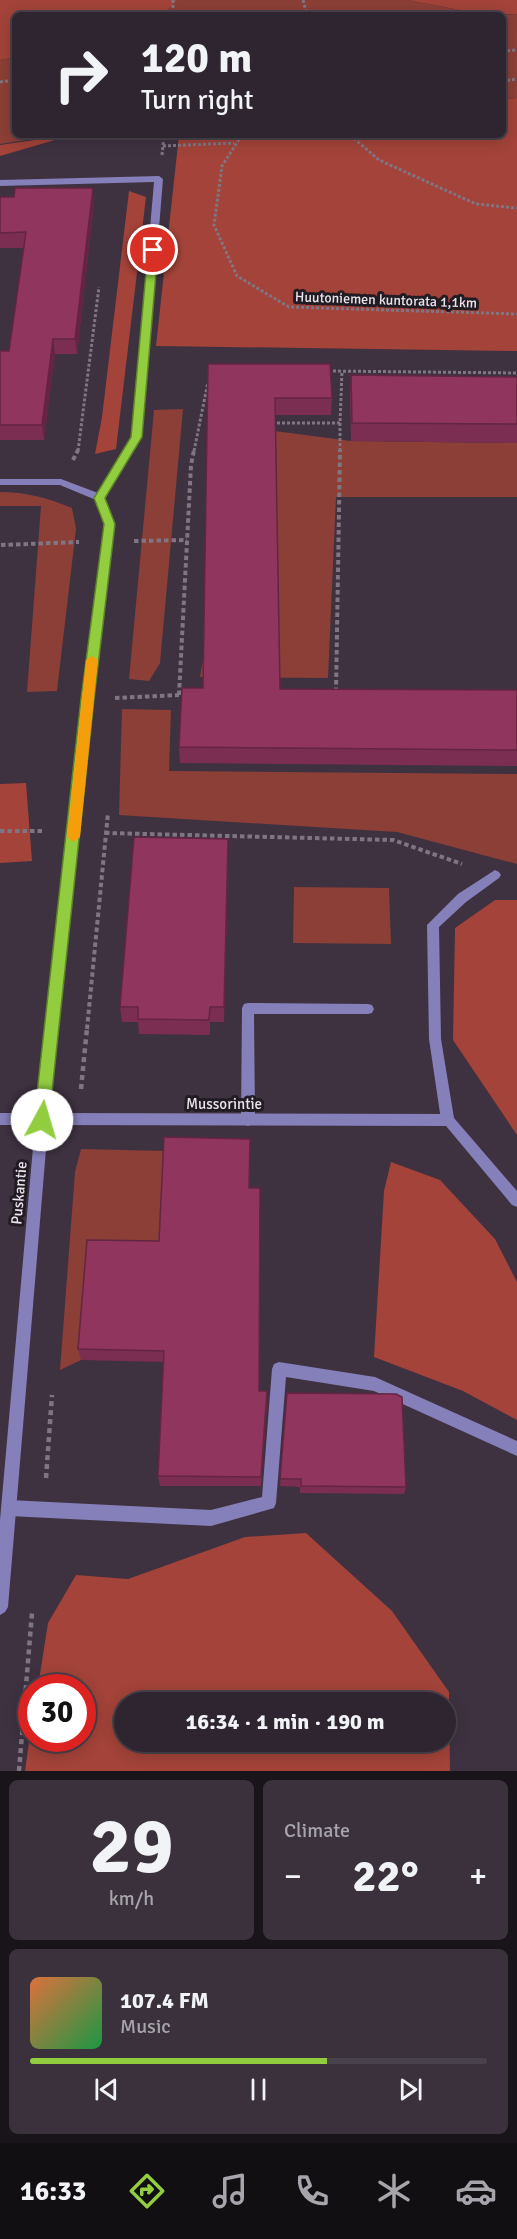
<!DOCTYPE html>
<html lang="en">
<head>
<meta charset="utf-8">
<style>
  body { margin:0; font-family:Signika,sans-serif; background:#3a313c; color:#f1f3f6; height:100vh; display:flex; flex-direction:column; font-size:22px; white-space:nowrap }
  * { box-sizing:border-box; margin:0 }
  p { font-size:20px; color:#a7a5ab }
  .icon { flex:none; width:33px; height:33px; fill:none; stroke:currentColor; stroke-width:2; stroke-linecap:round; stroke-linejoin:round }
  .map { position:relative; height:1771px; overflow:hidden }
  .panel { display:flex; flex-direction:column; gap:9px; padding:9px; background:#19141a; flex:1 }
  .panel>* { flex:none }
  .hud { position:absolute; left:12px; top:12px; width:494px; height:126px; border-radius:9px; box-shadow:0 3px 15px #0003,0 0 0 2px #49424c; background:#2e2530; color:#f1f3f6; overflow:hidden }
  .speed { position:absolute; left:18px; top:1674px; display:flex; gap:12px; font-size:30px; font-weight:700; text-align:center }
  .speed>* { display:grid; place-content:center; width:78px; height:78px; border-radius:50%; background:#2e2530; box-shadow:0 3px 15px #0003,0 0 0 2px #49424c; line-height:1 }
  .speed .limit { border:9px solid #d22; background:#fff; color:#111 }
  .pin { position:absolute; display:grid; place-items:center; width:51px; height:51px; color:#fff; margin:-26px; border:3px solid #fff; border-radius:50%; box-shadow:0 2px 6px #0007 }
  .me { position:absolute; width:66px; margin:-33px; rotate:6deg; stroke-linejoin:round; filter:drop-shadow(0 0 4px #0008) }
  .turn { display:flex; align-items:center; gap:21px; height:126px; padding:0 30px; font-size:27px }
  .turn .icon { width:78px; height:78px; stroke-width:2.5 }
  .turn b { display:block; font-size:42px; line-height:51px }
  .big { font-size:45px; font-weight:700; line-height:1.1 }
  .panel .widget { flex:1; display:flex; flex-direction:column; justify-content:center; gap:9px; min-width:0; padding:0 21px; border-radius:9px; background:#3a313c }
  .panel .dial { align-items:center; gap:0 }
  .dial b { font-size:78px; line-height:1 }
  .song { display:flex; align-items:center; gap:18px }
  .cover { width:72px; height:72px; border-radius:9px; background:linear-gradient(135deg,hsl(20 70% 55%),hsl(140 70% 35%)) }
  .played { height:6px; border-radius:3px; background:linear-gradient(90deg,#91cd3f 65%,#49424c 65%) }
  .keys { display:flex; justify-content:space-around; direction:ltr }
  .heat { display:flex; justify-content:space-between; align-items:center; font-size:33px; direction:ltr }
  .panel .tiles { flex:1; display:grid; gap:9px; grid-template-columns:1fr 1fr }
  .widget:last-child { grid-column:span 2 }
  .trip { position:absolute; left:114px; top:1692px; width:342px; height:60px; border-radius:30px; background:#2e2530; box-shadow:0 3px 15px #0003,0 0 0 2px #49424c; font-weight:700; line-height:60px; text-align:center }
  .dock { display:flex; height:96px; justify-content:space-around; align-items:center; background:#120f13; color:#a7a5ab }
  .dock .icon { width:42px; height:42px }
  .dock .current { color:#91cd3f }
  .dock b { font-size:27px; color:#f1f3f6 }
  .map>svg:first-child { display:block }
  .green { fill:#8b3f37 }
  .forest { fill:#a34339; fill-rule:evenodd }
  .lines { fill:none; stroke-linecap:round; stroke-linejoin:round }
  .path-far2 { stroke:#807582; stroke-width:3; stroke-dasharray:3 2; stroke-linecap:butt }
  .path-far1 { stroke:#807582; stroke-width:4; stroke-dasharray:4.5 3; stroke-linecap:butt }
  .path { stroke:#807582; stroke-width:4.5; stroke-dasharray:5 4; stroke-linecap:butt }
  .lane { fill:#8580b9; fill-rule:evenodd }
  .street { fill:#8580b9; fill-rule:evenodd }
  .wall { fill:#7b2e51 }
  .shaded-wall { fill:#642542 }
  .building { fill:#8f355e; stroke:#642542; stroke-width:1.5 }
  .route { fill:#91cd3f; stroke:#5e8529; stroke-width:1.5 }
  .slow { fill:#f59e0b }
  .labels { text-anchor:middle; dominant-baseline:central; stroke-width:6; stroke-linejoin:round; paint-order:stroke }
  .far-street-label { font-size:14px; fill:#eae2ec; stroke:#211c23 }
  .street-label { font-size:15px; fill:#eae2ec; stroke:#211c23 }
</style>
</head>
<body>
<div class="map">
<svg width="517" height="1771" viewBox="0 0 517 1771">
  <rect width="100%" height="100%" fill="#3e3140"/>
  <path class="green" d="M178,0h229l79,15h-323z
    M517,14v84l-14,1v-84z
    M15,57v78h45l-60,9v-84z
    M183,409l-23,254 -11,18 -20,-2 25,-269z
    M275,431l76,10 166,2v54h-181l-8,181 -128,-1 4,-22z
    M0,492c26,0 48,6 72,16l4,21 -19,162 -30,1 14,-186h-41z
    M122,709l49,1 -2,61 348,3v90l-120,-32 -278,-17z
    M294,887l95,1 2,56 -98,-1z
    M81,1149l85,2 -5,103 -71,-1 -9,107 -21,10 15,-198z"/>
  <path class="forest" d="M0,0h178l-15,15h-148v42l-15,3z
    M407,0h110v14l-31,1z
    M517,98v253l-361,-5 23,-211h323l1,-36z
    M70,135h2l-72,21v-11z
    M129,191l17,6 -30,252 -21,5 7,-37z
    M26,783l6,78 -32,2v-79z
    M495,900h22v235l-64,-95 2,-112z
    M391,1162l49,18 55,59 22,43v138l-54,-29 -89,-34 10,-166z
    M306,1533l86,78 57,81 1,79h-425l6,-43 1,10h50v-50l-44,-1 10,-64 28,-48 52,4 117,-42zM124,1702h322v40h-322z"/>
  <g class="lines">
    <path class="path-far2" d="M173,0v15
      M303,0l4,15
      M502,51l15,-1
      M502,81l15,-2
      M0,82l15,-2
      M242,135l-20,31 -8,59 23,51 52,31 228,7
      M350,135l29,25 97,44 41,4
      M163,146l71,-3
      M162,155l2,-20
      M328,371l189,2
      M272,423h68l2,-52
      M78,451l21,-164
      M194,451l14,-69
      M340,451v-28"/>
    <path class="path-far1" d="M73,460l5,-10
      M134,541l53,-1
      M1,545l78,-3
      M336,692l4,-242
      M179,695l12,-230 3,-15
      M115,698l64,-3
      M0,831h43
      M105,833l288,7 69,24
      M87,1029l21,-216"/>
    <path class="path" d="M81,1089l6,-61
      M46,1478l6,-83
      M19,1771l13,-158"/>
    <path class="lane" d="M495,870l4,2 2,3 -2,3 -33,24 -27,25 2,112 13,79 63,73v16l-5,-2 -71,-85 -12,-81 -2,-114 31,-31z
      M248,1003l120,1 4,1 2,4 -2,4 -4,1h-114l1,106 -2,4 -5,2 -5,-2 -2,-4 1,-112 2,-4z
      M279,1362l96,15 142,64v15l-143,-65 -88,-14 -10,126 -2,5 -63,18 -202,-10 -5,-3 -3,-5 3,-5 5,-3 202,10 51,-13 10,-128 2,-5z"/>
    <path class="street" d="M159,176l4,3 -21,258 -37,61 9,26 -21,175 -44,414 399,1 5,2 2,4 -2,4 -5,2 -400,-1 -40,482 -3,5 -5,3v-95l35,-395h-35v-12h36l45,-414 23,-175 -8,-24 -36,-15h-60v-6h61l37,14 34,-56 22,-255 -154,4v-6z"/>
  </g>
  <path class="wall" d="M0,197l94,7 -17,150h-22l-11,86h-44v-89h9l15,-103h-24z
    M208,364l124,34 -1,17h-56l5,274 237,1v76l-337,-3 -1,-16 24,-59z
    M351,375l166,2v66l-166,-2 -1,-47z
    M228,839v16l-4,167h-14v13l-71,-1 -1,-12h-16l-2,-15z
    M249,1188l10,203 8,11 -6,84h-101l-2,-10 6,-114 -83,-2 -3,-11z
    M287,1393l119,94 -2,7 -104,-1v-6l-20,-1z"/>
  <path class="shaded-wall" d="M93,188l1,16 -17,150 -2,-15z
    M53,339l2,15 -11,86 -2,-15z
    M228,839v16l-4,167v-15z
    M267,1391v11l-6,84v-9z"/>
  <path class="building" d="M15,188h78l-18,151h-22l-11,86h-42v-74h9l17,-119 -26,1v-36h14z
    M208,364h122l2,34h-57l5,291 237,1v60l-338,-3 3,-59h21z
    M351,375l166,2v47l-165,-1z
    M134,837l94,2 -4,168h-14l-1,13 -71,-1v-12h-18z
    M164,1137l86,2 -1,49h11l-1,203h8l-6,86 -103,-1 6,-125 -86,-2 9,-109 72,1z
    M287,1393l109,1 6,3 4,90 -105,-1v-7h-21z"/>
  <path class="route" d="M153,246l5,4 -16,187 -37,61 10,26 -21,175 -45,421 -2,4 -5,2 -5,-2 -3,-4 47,-421 23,-175 -10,-26 37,-61 17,-187z"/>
  <path class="slow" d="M92,656l6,4 -18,177 -7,5 -6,-5 19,-177z"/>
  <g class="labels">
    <g class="far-street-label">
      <text transform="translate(386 300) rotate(2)">Huutoniemen kuntorata 1,1km</text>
    </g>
    <g class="street-label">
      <text x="224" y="1104">Mussorintie</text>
      <text transform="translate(19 1193) rotate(-85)">Puskantie</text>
    </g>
  </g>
</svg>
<div class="speed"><div class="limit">30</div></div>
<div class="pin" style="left:153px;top:250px;background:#d93025"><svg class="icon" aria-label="arrive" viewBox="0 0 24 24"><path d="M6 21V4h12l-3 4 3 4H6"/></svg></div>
<svg class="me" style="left:42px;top:1120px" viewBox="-20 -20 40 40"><circle r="19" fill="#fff"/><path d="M0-13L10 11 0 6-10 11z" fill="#91cd3f"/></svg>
<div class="trip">16:34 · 1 min · 190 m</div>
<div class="hud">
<div class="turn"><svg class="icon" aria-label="right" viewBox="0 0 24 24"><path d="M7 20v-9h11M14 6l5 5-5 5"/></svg><div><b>120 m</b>Turn right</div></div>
</div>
</div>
<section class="panel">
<div class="tiles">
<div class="widget dial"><b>29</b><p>km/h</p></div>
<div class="widget"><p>Climate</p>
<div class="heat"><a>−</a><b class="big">22°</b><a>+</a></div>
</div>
<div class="widget">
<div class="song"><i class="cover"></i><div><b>107.4 FM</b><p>Music</p></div></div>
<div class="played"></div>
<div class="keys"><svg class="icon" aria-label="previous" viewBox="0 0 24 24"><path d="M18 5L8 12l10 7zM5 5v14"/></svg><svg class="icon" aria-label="pause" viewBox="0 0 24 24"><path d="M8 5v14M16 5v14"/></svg><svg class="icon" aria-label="next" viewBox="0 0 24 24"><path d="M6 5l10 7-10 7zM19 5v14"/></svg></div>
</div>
</div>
</section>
<nav class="dock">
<b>16:33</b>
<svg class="icon current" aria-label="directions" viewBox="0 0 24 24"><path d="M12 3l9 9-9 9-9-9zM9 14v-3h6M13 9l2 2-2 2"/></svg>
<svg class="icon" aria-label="music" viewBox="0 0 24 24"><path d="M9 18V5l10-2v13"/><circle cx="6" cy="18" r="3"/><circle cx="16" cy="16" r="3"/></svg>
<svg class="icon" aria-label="phone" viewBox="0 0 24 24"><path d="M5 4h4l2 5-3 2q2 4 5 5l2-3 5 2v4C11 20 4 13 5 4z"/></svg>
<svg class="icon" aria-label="climate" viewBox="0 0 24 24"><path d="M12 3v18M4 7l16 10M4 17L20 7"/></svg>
<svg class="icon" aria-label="car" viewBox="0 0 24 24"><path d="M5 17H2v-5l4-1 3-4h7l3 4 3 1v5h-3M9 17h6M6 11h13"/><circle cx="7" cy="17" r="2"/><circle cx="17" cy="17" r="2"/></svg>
</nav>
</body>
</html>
